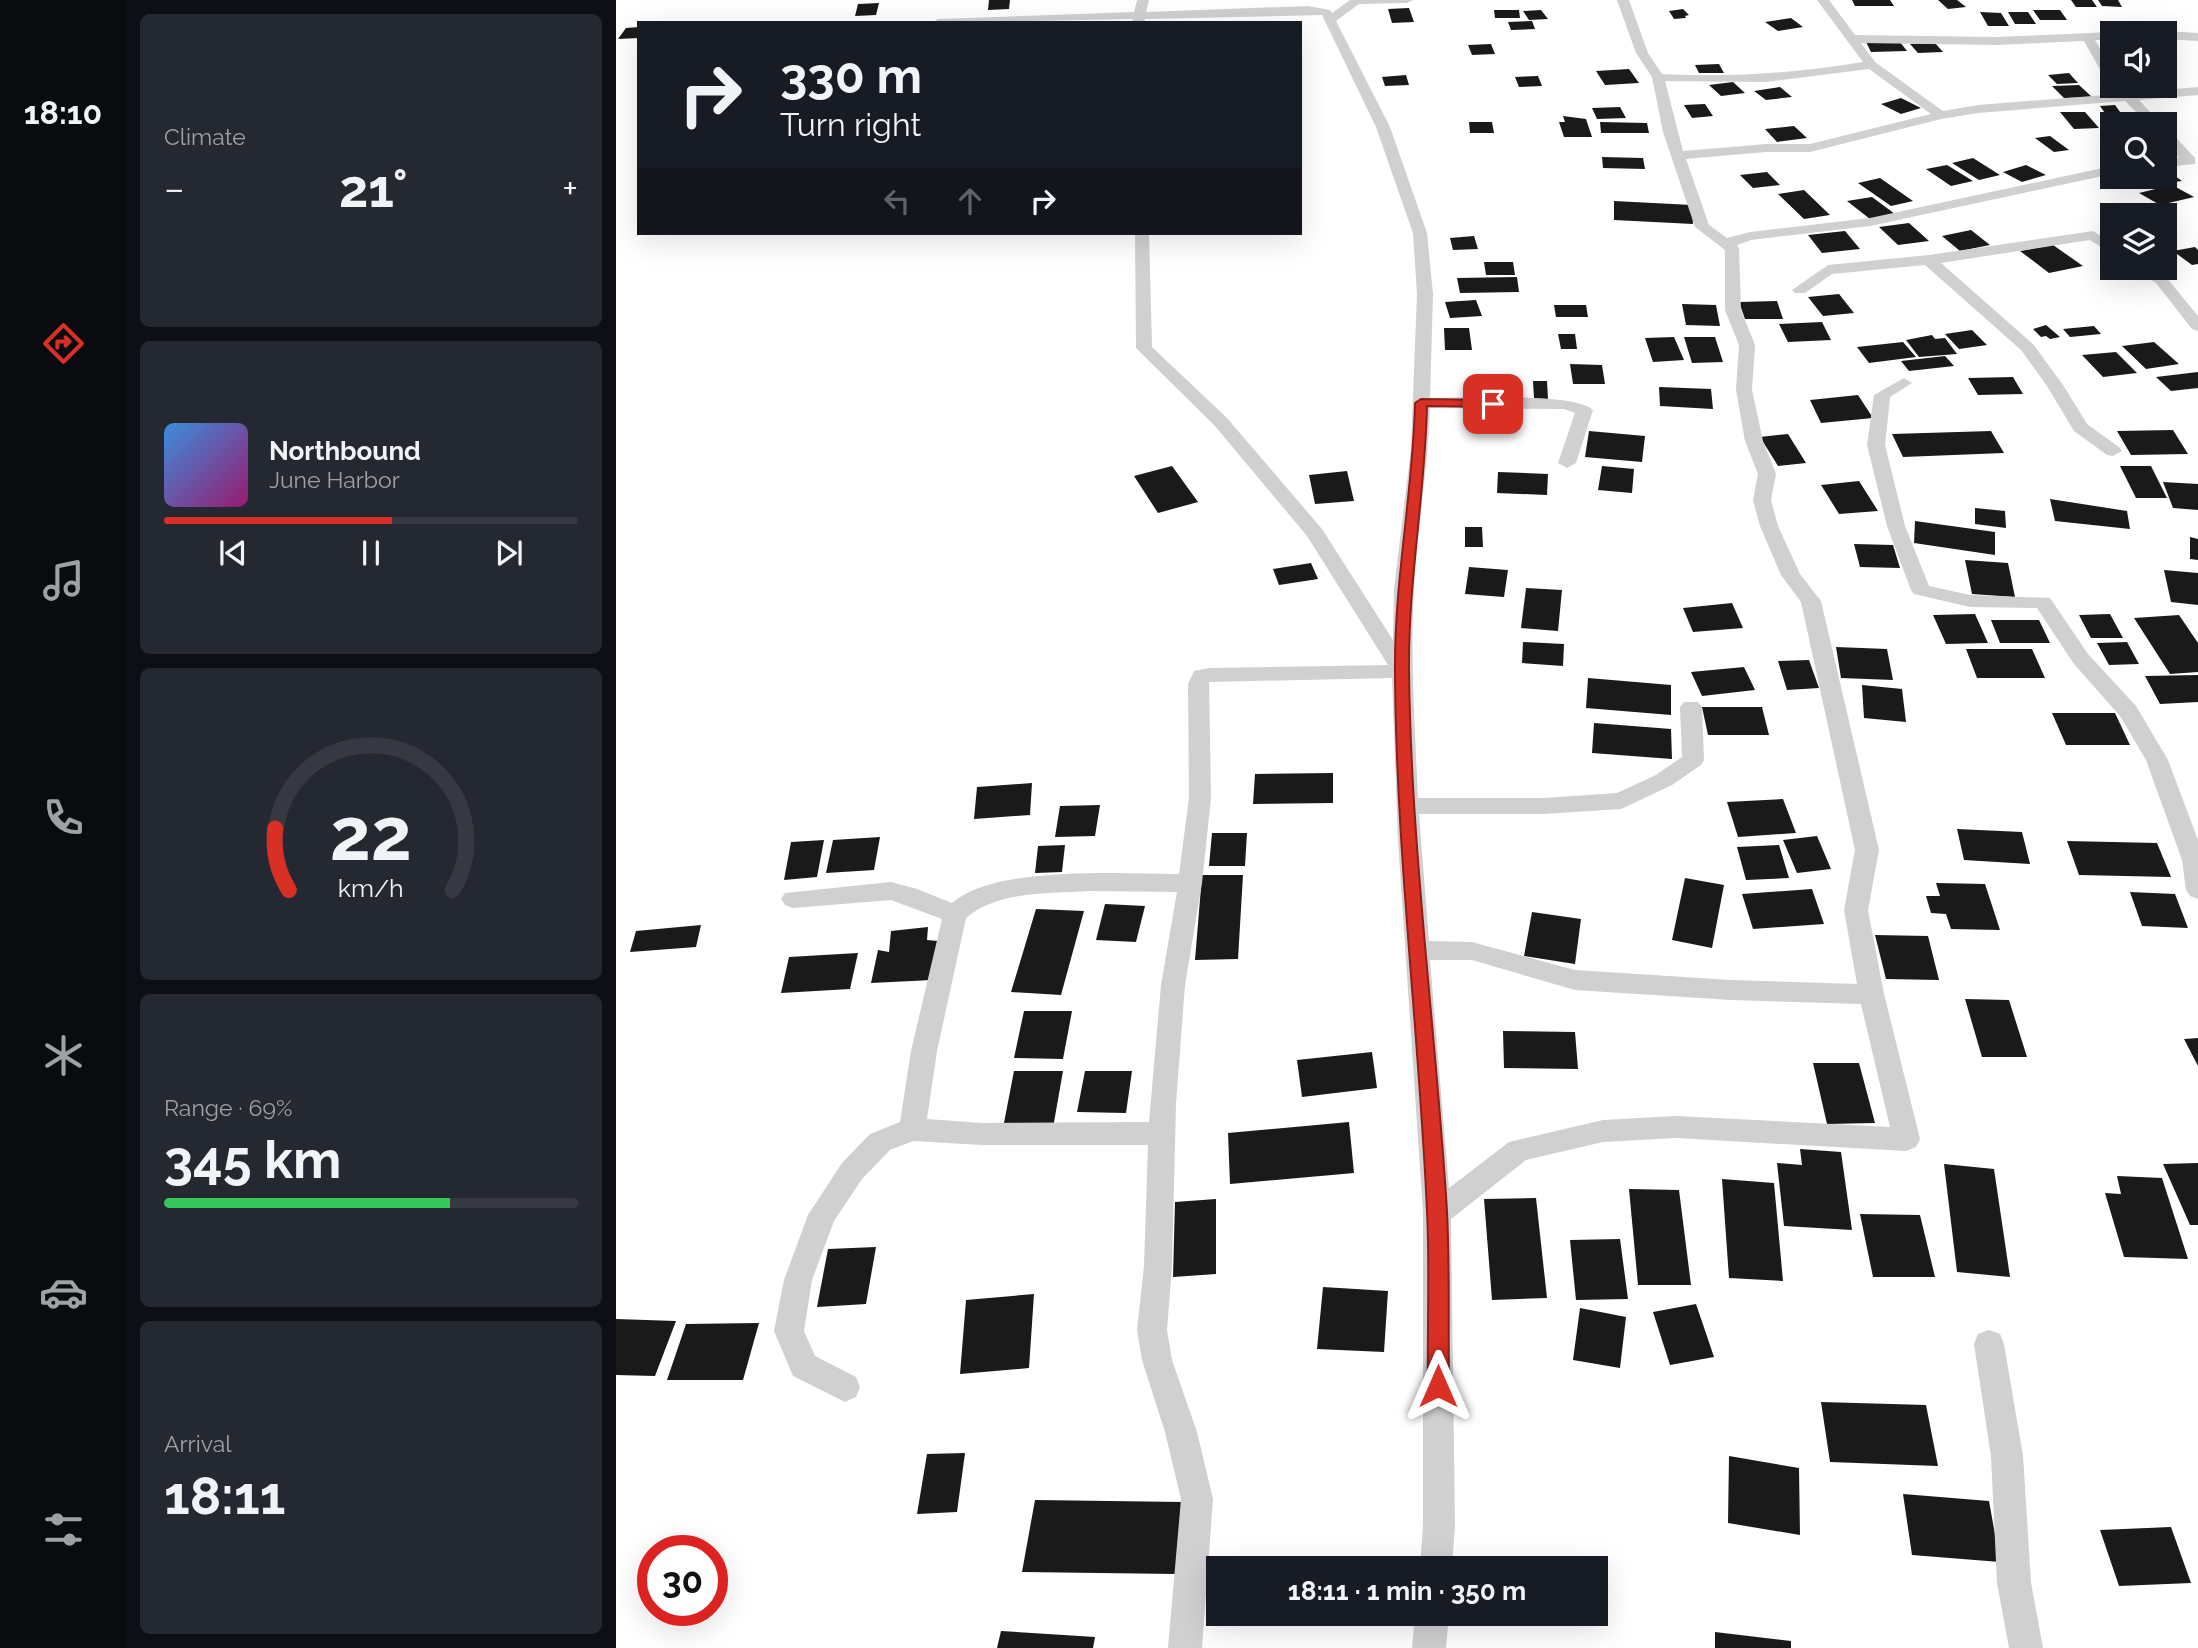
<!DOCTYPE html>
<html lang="en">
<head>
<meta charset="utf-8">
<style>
  body { margin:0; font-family:Raleway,sans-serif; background:#242831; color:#f1f3f6; height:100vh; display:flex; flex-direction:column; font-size:26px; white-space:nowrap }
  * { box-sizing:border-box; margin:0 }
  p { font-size:23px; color:#9ea1a6 }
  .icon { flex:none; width:38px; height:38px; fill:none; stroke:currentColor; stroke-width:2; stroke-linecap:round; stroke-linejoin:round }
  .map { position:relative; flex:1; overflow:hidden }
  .details { display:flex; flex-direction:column; gap:14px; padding:14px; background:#0d0f14; width:490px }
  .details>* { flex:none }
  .banner { position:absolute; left:21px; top:21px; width:665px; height:214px; border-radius:0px; box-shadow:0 7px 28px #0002; background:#171b24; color:#f1f3f6; overflow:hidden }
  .tools { position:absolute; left:1484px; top:21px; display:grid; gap:14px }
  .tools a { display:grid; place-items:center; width:77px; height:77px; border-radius:0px; background:#171b24; box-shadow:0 7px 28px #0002; font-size:35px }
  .speed { position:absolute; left:21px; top:1535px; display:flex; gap:14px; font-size:35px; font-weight:700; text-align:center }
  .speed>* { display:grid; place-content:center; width:91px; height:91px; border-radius:50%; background:#171b24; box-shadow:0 7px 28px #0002; line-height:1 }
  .speed .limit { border:10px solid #d22; background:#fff; color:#111 }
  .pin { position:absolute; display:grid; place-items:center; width:60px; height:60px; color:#fff; margin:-30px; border-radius:14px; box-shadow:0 4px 10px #0006 }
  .me { position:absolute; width:77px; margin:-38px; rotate:0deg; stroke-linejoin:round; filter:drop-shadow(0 0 5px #0008) }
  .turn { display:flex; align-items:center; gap:24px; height:147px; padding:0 28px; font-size:32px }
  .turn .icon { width:91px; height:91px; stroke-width:2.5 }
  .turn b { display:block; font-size:49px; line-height:60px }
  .lanes { display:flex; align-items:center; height:66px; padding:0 28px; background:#0003; justify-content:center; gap:35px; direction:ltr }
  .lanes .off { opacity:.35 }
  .big { font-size:52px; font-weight:700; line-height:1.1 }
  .details .tile { flex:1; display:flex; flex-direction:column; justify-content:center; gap:10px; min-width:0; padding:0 24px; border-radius:10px; background:#242831 }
  .details .dial { align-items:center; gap:0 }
  .dial svg { height:182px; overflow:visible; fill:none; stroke:#363941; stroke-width:7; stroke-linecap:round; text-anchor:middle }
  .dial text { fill:#f1f3f6; stroke:none }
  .song { display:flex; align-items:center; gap:21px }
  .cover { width:84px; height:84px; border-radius:10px; background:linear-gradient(135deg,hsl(210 70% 55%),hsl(320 70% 35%)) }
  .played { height:7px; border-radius:4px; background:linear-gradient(90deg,#d93025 55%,#363941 55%) }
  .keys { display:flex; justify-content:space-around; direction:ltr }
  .heat { display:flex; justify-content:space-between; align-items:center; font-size:38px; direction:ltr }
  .charge { height:10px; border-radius:5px; background:linear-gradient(90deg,#34c759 69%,#363941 0) }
  .trip { position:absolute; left:590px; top:1556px; width:402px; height:70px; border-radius:0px; background:#171b24; box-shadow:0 7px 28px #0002; font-weight:700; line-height:70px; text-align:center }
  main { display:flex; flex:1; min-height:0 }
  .tabs { display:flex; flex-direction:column; width:126px; justify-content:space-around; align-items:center; background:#090b0e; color:#9ea1a6 }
  .tabs .icon { width:49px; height:49px }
  .tabs .selected { color:#d93025 }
  .tabs b { font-size:32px; color:#f1f3f6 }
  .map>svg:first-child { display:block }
  .building { fill:#1a1a1a }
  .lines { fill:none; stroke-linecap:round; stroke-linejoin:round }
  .street { fill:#d0d0d0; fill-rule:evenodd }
  .route { fill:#d93025; stroke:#8d1f18; stroke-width:2 }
</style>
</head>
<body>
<main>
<nav class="tabs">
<b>18:10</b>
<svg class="icon selected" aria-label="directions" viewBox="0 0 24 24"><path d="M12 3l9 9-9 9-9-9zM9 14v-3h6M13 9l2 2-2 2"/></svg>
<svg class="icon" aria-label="music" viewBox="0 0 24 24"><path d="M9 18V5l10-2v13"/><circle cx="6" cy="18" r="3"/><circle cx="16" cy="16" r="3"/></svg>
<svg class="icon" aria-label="phone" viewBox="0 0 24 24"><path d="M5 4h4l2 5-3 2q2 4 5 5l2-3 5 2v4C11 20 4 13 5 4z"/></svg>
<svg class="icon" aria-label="climate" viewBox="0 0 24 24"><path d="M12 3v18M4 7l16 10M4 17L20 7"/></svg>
<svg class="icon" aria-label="car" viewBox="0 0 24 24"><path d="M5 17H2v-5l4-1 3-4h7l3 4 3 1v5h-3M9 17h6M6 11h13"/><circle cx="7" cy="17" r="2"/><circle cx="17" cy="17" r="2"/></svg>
<svg class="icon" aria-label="filters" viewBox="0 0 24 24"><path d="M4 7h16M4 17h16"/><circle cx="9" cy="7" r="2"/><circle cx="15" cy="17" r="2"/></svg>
</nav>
<section class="details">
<div class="tile"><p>Climate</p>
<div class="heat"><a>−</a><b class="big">21°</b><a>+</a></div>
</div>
<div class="tile">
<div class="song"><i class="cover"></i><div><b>Northbound</b><p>June Harbor</p></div></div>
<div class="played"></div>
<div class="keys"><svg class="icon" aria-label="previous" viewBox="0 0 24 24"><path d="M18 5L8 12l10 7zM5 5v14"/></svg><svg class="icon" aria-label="pause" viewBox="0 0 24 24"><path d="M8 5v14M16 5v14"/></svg><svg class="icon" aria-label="next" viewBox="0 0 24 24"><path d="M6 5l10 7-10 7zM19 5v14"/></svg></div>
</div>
<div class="tile dial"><svg viewBox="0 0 100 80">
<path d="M14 69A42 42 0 1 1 86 69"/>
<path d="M14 69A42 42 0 0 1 8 42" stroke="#d93025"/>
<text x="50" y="56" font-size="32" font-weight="700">22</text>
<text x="50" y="72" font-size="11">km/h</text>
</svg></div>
<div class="tile"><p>Range · 69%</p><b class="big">345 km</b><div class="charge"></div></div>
<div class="tile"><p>Arrival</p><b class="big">18:11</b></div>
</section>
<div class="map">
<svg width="1582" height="1648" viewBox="0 0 1582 1648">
  <rect width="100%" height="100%" fill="#fff"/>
  <path class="building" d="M373,0h21l-1,9 -21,1z
    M1236,0h38l4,6h-39z
    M1322,0h19l9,7 -18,2z
    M1455,0h21l5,7h-21z
    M1482,0h20l4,7 -20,-1z
    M263,3l-3,12 -21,1 3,-12z
    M793,8l5,14 -22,1 -4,-14z
    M1067,9l6,6 -4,1 1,2 -12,1 -5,-8z
    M878,10h25l1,8h-25z
    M925,10l7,9 -19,1 -6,-9z
    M1417,10h27l7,10h-27z
    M1364,12l21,1 8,13h-21z
    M1392,12h20l8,12h-21z
    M1175,18l12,9 -25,4 -13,-9z
    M916,21l3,8 -24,1 -3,-8z
    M23,27v11l-21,1 8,-11z
    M1250,42h34l7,9 -36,1z
    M1319,43l8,9 -25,1 -8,-9z
    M875,44l4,10 -23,1 -4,-10z
    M1103,64l5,9h-25l-4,-8z
    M1013,69l10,14 -34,2 -9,-14z
    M1453,73l9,10 -21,1 -9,-9z
    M790,75l3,10 -24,1 -3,-9z
    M922,76l4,10 -23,1 -4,-10z
    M1117,82l12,11 -24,3 -12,-11z
    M1463,85l13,12 -28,1 -12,-12z
    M1512,86h34l4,4h-35z
    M1164,87l12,10 -26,3 -12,-9z
    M1285,98l20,10 -20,6 -20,-10z
    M1089,104l8,12 -21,2 -8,-13z
    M1499,105l8,11h-16l-7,-10z
    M1004,107l6,11 -29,1 -5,-11z
    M1444,112h25l14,16 -25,1z
    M947,116l23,3 6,18h-28l-5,-15h6z
    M853,122h23l2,11h-24z
    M984,122l47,1 2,10h-48z
    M1178,126l13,12 -30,4 -12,-13z
    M1434,136l19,14 -15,2 -19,-14z
    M986,157l41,1 2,11 -42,-1z
    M1357,158l27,17 -21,5 -27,-17z
    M1331,165l26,16 -22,5 -25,-17z
    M1410,165l20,10 -24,7 -19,-10z
    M1549,169l17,12 -25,3 -10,-7h18z
    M1151,172l13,13 -27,3 -13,-13z
    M1264,178l33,23 -22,5 -33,-23z
    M1556,185l22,12 -34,8 -21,-12z
    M1188,190l26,25 -26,4 -26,-25z
    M1256,197l23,17 -25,5 -23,-18z
    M998,201l78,4 1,19 -79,-4z
    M1293,223l20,18 -31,4 -19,-18z
    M1355,230l19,15 -30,6 -18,-15z
    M1229,231l15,18 -38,4 -14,-18z
    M858,236l4,13 -25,1 -3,-12z
    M1437,245l30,21 -34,7 -29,-22z
    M1579,247l3,3v14l-6,1 -19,-14z
    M868,262h29l2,13h-29z
    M901,277l2,15 -59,1 -3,-15z
    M1223,294l15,19 -31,3 -15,-19z
    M860,300l6,16 -32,2 -5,-16z
    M1161,301l6,18h-38l-6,-17z
    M1066,304l34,1 4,21 -34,-1z
    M938,305h32l2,12h-32z
    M1206,322l9,18 -43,2 -9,-18z
    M1430,325l14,12 -10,2 -4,-3 -5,1 -8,-8z
    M1478,326l7,8 -31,3 -7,-8z
    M828,328h25l3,22h-27z
    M1356,330l15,15 -28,4 -14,-15z
    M942,334h17l2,15h-16z
    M1316,335l3,4 10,-1 12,16 -38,3 -13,-17z
    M1058,337l10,23 -31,2 -8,-24z
    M1068,337h31l8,25 -31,1z
    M1287,342l13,15 -47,6 -12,-16z
    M1538,342l25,22 -33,5 -24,-23z
    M1500,352l21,21 -34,4 -21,-22z
    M1329,356l9,10 -45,5 -8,-10z
    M954,364l32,1 3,19h-32z
    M1582,372v16l-27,3 -15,-14z
    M1397,377l10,17 -45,1 -10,-17z
    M917,381h14l1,18h-14z
    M1043,387l52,2 2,20 -53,-3z
    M1242,395l15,23 -52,5 -11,-23z
    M1557,430l15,24 -57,1 -14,-24z
    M973,431l56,5 -3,26 -57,-5z
    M1375,431l13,22 -101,4 -11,-23z
    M1172,434l18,29 -28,3 -18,-29z
    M556,466l26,36 -40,11 -24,-37z
    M986,466l32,3 -2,24 -34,-3z
    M1504,466h31l16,32h-31z
    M731,471l7,30 -39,3 -6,-29z
    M882,472l50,2 -1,21 -50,-2z
    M1243,481l19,30 -39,3 -18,-29z
    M1547,482l35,2v26l-25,-2z
    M1434,499l77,12 3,18 -75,-8z
    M1359,508l30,3 1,17 -31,-4z
    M1299,521l80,11v23l-81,-12z
    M849,527h17l1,20h-18z
    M1574,537l8,2v21l-8,-1z
    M1238,544l39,1 7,23 -40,-1z
    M1349,560l43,3 7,34 -43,-3z
    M695,563l7,16 -39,6 -6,-16z
    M853,567l39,3 -4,27 -39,-3z
    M1548,570l34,3v32l-27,-3z
    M910,588l36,2 -4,41 -37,-3z
    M1116,603l11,25 -50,4 -10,-24z
    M1359,614l13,29 -42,1 -13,-29z
    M1494,614l13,24h-32l-12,-23z
    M1563,615l19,28v29l-28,2 -36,-56z
    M1375,620h48l11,23h-50z
    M907,642l41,2 -1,22 -41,-3z
    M1511,642l12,22 -30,1 -12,-22z
    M1220,647l51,2 6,31 -52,-2z
    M1350,649h66l13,29h-68z
    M1193,660l10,28 -32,2 -9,-29z
    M1128,667l11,23 -53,6 -11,-24z
    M1582,675v27l-38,2 -15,-28z
    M972,678l83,7v30l-85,-7z
    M1246,685l40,4 4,33 -42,-4z
    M1086,707h60l7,28h-61z
    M1436,713h63l15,32h-64z
    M978,723l77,6 1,30 -80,-6z
    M717,773v30l-80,1 2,-30z
    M416,783l-2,32 -56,4 3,-32z
    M1167,799l13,34 -58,4 -11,-35z
    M484,805l-5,31 -40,1 5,-31z
    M1341,829l65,3 8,32 -66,-4z
    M596,833h35l-2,33h-36z
    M1201,836l14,33 -34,4 -14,-33z
    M264,837l-6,33 -48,3 7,-33z
    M208,840l-7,37 -33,3 7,-38z
    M1451,841l90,2 14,34 -92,-2z
    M449,845l-3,27 -27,1 3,-27z
    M1163,845l10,33 -43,2 -9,-33z
    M586,875h41l-5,84 -43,1z
    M1069,878l39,7 -12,63 -40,-8z
    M1320,883l49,1 15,46 -49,-1 -5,-15 -15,-1 -5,-17h14z
    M1196,889l12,35 -71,5 -11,-35z
    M1514,892l45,2 13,34 -46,-2z
    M489,904l40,2 -9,36 -40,-2z
    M420,909l48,2 -23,84 -50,-3z
    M916,912l49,7 -6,45 -51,-8z
    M85,925l-5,22 -66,5 6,-21z
    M312,927l-1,13 11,1 -6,39 -61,3 7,-33 11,2 2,-21z
    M1259,935l53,1 11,44 -53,-1z
    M242,953l-8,36 -69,4 8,-36z
    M1349,999l44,1 18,57h-45z
    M408,1011h48l-9,48 -49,-1z
    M887,1031l72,1 3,37 -74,-1z
    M1582,1038v28l-14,-27z
    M756,1052l5,36 -75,9 -5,-37z
    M1197,1063h46l16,60 -48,1z
    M398,1071h49l-10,57h-50z
    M469,1071h47l-6,42 -49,-1z
    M733,1122l5,51 -124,11 -2,-51z
    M1184,1149l41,3 11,78 -68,-4 -7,-63 25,2z
    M1582,1163v62h-8l-27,-61z
    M1328,1164l50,5 16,108 -53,-5z
    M1501,1176l45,2 26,81 -64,-2 -19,-64 16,1z
    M1106,1179l52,4 9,98 -54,-3z
    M1013,1189l50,1 12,95h-53z
    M920,1198l11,100 -55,2 -8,-101z
    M600,1199v75l-43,3 2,-75z
    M1244,1214l60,1 15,62h-62z
    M1004,1239l8,60 -52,1 -6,-60z
    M260,1247l-10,57 -49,3 11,-58z
    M707,1287l65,4 -4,61 -67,-3z
    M418,1294l-5,74 -69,6 6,-74z
    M1080,1304l18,53 -44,8 -17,-53z
    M964,1308l46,9 -6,51 -47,-8z
    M0,1319l60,2 -21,55 -39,-1z
    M143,1323l-16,57h-76l19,-56z
    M1205,1402l105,3 12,61 -108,-4z
    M349,1453l-8,59 -40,2 10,-60z
    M1113,1456l70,12 1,67 -72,-12z
    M1287,1494l86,7 11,61 -88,-7z
    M419,1500l148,2 -7,72 -154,-2z
    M1555,1527l20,56 -72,3 -19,-56z
    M385,1631l94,6 -2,11h-96z
    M1099,1632l76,9v7h-76z"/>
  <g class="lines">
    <path class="street" d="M521,0h12l-3,12 162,-6 22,4 2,3 18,-13h63l-6,3 -48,1 -23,17 54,106 37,106 6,61 -3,104c29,0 146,-6 163,12l-17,53 -9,5 -9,-5 17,-50 -11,-4 -134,-1c-2,61 -13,121 -16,181 -4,70 1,140 4,209h126l73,-5 39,-18 26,-18 -2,-50 4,-5h14l4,5 2,53 -3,5 -29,20 -51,24 -77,5h-125l10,127 43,1 103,28 156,10 126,4 -13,-74 11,-60 -54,-248 -20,-27 -21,-49 -7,-26 5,-26 -13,-33 -9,-51 3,-45 -14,-35v-60l-30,-23 -32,-95 -11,-55 -16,-24 -19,-53h12l19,53 14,21c67,4 134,-1 201,-12l-46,-62h12l26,35 142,2 115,-5 3,1h-3v7h-17l17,29v15l-6,-4 -22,-39 -87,4 -136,-2 14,19 68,49 35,-6 140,-11 -3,-5 4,-3h7l6,7 66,-6v8l-59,5 22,24h-13l-23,-23 -147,12 -37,6 -131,33h-44l-80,7 23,66 18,13 23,-6 120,-14 242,-52v8l-242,52 -119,14 -14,5 2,3 2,62 14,35 -3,45 11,51 13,33 -5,26 7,26 22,48 21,27 58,249 -11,60 16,84 36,145 -4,8 -10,4 -230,-13 -73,4 -77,18 -75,59 4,306 -3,43h-32l3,-43v-312l-25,-372 -6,-163 -183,4 2,116 -9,85 -17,102 -9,119 -4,162 -5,64 5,30 25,72 16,67 -11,149h-34l13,-149 -16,-67 -23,-72 -5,-30 7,-64 4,-121h-166l-69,-4 -23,9 -28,29 -28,42 -22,59 -8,51 11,25 41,21 4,10 -4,10 -11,5 -52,-26 -19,-45 10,-51 24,-65 34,-52 28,-29 30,-12 11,-71 31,-132 -51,-19 -98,8 -8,-3 -4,-6 4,-6 106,-11 26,7 35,14c43,-38 171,-29 227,-29l10,-76 -1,-114 6,-13 15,-3 179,-3 -81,-129 -92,-110 -79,-78 -1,-115h14l3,114 75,71 95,111 71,111 1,-51 17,-140 6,-155 -4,-61 -37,-106 -54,-112 -177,4 -1,4h-12l1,-4 -201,4 6,-4 196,-7zM1253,69l62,45 -121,30h-44l-83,7 -18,-70 100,1zM474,891l87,1 -16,93 -12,137 -167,1 -55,-4 10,-68 29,-133c32,-28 84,-24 124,-27zM814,960h42l103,30 156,10 130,4 29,123 -214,-11 -73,4 -94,22 -60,46z
      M1549,31l33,2v8l-33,-2v-6h-5z
      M1549,130l5,1 25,27v6l-30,3v-8l14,-1 -14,-16z
      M1477,231l19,12v11l-22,-14 -149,23 92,81 30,41 24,39 32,23 3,4 -9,5 -6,-1 -33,-24 -27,-45 -26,-36 -96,-85 -93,9 -27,19h-10l-3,-3 36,-25 101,-10z
      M1516,268h19l15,9 32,39v15l-6,-2 -36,-46z
      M1288,378l8,5 -22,14 -5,48 20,81 24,60 41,9 80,3 38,56 48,52 32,54 30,80v59l-8,-3 -4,-6 -4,-30 -36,-100 -26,-44 -46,-52 -37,-56 -67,-1 -56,-13 -3,-4 -24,-64 -20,-81 7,-50z
      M1373,1330l11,4 4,10 19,112 8,127 12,65h-34l-12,-65 -6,-127 -17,-112 4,-10z
      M799,1614h34l-3,34h-34z"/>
  </g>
  <path class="route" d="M805,399l72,1 6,4 -6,3 -66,-1c-2,89 -19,176 -18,265 2,180 27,360 38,540 3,58 1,116 2,175l-3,7 -8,3 -7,-3 -3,-7c-1,-58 2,-117 -1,-175 -8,-180 -31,-359 -32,-539 -1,-91 18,-179 20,-269z"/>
</svg>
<div class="tools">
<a><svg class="icon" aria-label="sound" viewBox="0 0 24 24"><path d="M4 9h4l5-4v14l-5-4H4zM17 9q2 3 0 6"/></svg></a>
<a><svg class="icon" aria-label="search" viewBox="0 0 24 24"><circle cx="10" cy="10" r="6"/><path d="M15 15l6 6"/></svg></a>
<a><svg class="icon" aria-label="layers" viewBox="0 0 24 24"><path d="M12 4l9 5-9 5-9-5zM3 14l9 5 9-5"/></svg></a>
</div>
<div class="speed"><div class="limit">30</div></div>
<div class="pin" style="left:877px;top:404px;background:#d93025"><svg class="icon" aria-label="arrive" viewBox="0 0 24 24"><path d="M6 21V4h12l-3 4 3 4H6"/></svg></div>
<svg class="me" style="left:822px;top:1386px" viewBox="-20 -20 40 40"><path d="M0-17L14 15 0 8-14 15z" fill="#d93025" stroke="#fff" stroke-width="4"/></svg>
<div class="trip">18:11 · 1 min · 350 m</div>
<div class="banner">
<div class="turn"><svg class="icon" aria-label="right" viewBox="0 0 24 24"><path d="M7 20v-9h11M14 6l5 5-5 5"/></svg><div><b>330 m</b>Turn right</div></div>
<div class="lanes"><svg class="icon off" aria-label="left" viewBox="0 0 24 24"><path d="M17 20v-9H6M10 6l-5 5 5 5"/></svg><svg class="icon off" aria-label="ahead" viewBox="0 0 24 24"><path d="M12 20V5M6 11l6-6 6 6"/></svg><svg class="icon" aria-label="right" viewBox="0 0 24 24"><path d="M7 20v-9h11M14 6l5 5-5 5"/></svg></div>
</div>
</div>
</main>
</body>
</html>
